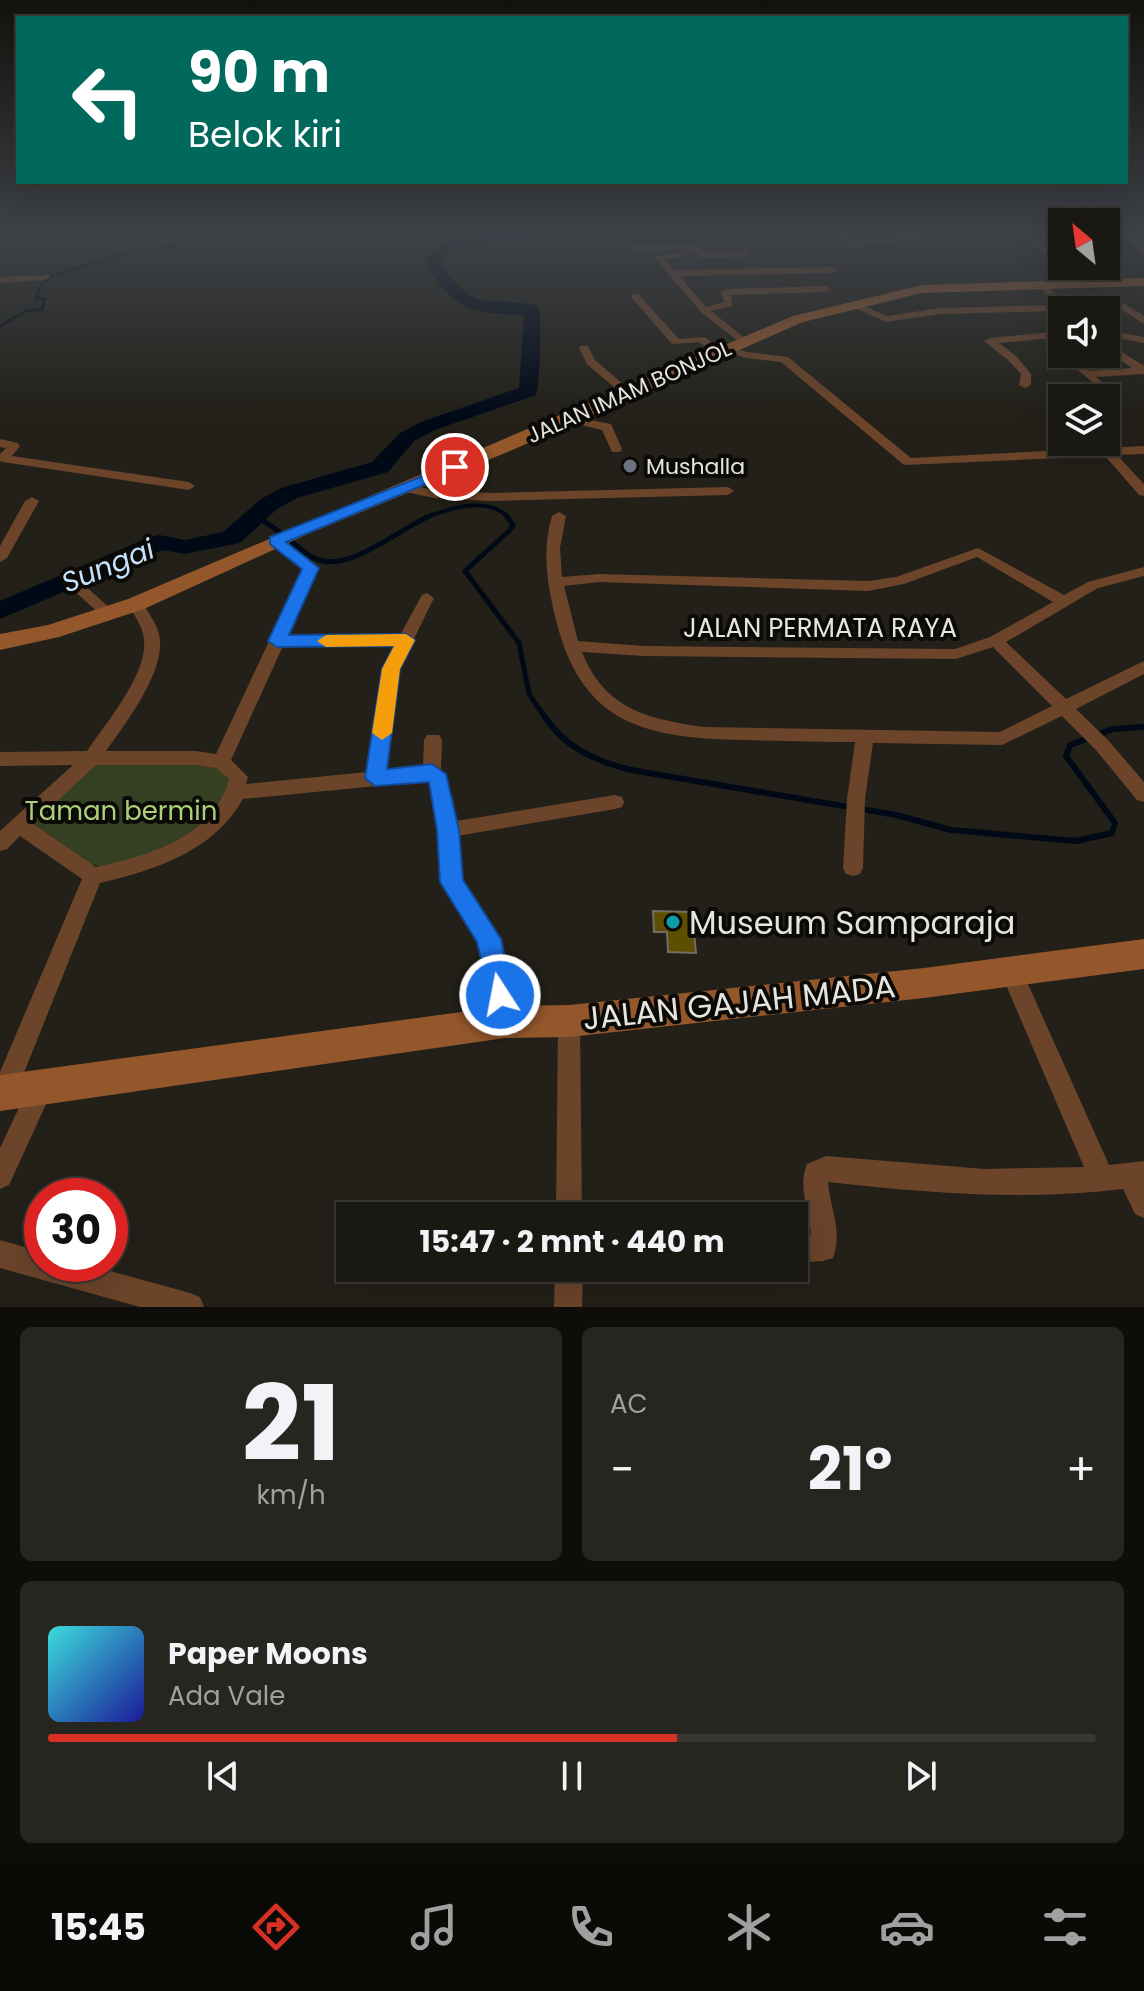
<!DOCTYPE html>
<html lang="id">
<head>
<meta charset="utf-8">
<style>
  body { margin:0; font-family:Poppins,sans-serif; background:#272520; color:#f1f3f6; height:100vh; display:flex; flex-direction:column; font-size:30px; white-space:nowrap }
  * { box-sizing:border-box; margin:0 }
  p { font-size:26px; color:#9fa09f }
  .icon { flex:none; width:44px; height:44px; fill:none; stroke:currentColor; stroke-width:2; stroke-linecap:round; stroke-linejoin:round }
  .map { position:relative; height:1307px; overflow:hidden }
  .sheet { display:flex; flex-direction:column; gap:20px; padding:20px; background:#0e0d0a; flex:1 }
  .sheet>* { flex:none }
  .guide { position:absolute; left:16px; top:16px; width:1112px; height:168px; border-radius:0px; box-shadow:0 8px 32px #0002,0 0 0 2px #383732; background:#00695c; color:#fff; overflow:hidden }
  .needle { width:52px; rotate:331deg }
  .controls { position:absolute; left:1048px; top:208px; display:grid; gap:16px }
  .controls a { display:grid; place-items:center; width:72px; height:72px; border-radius:0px; background:#1a1812; box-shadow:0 8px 32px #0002,0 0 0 2px #383732; font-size:40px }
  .speed { position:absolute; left:24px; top:1178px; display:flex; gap:16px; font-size:40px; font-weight:700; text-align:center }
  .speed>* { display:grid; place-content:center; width:104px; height:104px; border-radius:50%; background:#1a1812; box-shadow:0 8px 32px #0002,0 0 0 2px #383732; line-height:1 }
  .speed .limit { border:12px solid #d22; background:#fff; color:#111 }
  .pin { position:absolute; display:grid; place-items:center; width:68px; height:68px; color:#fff; margin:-34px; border:4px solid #fff; border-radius:50%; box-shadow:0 2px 8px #0007 }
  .me { position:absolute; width:88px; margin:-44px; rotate:349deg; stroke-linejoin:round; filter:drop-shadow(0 0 6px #0008) }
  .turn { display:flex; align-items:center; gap:28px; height:168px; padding:0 40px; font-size:36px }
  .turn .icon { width:104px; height:104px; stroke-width:2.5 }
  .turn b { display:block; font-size:56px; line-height:68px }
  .big { font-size:60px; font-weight:700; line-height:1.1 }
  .sheet .card { flex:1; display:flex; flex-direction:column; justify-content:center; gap:12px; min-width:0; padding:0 28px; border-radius:12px; background:#272520 }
  .sheet .dial { align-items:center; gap:0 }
  .dial b { font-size:104px; line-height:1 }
  .song { display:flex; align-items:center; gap:24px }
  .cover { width:96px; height:96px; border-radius:12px; background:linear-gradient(135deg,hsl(180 70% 55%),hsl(240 70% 35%)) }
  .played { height:8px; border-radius:4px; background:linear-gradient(90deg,#d93025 60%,#383732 60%) }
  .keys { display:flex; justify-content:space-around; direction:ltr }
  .heat { display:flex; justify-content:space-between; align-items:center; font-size:44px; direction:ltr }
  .sheet .tiles { flex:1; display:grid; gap:20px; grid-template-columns:1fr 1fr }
  .card:last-child { grid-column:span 2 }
  .trip { position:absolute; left:336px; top:1202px; width:472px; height:80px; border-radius:0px; background:#1a1812; box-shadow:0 8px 32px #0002,0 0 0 2px #383732; font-weight:700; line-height:80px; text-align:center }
  .dock { display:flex; height:128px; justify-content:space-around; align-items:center; background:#0a0a07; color:#9fa09f }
  .dock .icon { width:56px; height:56px }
  .dock .on { color:#d93025 }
  .dock b { font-size:36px; color:#f1f3f6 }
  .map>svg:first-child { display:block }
  .green { fill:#344021 }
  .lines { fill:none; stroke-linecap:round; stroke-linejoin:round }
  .stream-far3 { stroke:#000a16; stroke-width:3 }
  .stream-far2 { stroke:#000a16; stroke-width:4 }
  .stream-far1 { stroke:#000a16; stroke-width:5 }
  .stream { stroke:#000a16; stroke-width:6 }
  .river { fill:#000a16; fill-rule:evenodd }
  .building { fill:#5d4e01; stroke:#716f65; stroke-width:2 }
  .street { fill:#6b442a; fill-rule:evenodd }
  .secondary { fill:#94572b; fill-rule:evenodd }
  .route { fill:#1a73e8; stroke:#114b97; stroke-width:2 }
  .slow { fill:#f59e0b }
  .worship-dot { fill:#6b7280; stroke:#0b0a07; stroke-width:3 }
  .culture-dot { fill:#0f9aa8; stroke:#0b0a07; stroke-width:3 }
  .labels { text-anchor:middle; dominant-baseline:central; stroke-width:8; stroke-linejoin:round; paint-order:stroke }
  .far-street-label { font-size:22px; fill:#e5e4de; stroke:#0b0a07 }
  .far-poi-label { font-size:22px; fill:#e5e4de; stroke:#0b0a07; text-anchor:start }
  .street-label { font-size:26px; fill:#e5e4de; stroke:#0b0a07 }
  .park-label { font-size:26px; fill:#aed07a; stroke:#0b0a07 }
  .water-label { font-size:28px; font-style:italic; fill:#c5e2fc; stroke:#0b0a07 }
  .near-poi-label { font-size:32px; fill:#e5e4de; stroke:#0b0a07; text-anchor:start }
  .near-street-label { font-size:32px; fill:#e5e4de; stroke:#0b0a07 }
</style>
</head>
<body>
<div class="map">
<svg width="1144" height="1307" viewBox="0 0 1144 1307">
  <rect width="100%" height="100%" fill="#222018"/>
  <path class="green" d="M161,760l64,9 7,11 -10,30 -44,34 -73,24 -16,-5 -61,-39 70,-63z"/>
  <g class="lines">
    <path class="stream-far3" d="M0,326l26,-15 16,-2 3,-10h-9l4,-12 10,-10 81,-26 141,-17"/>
    <path class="stream-far2" d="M427,517c24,-9 60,-21 81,0"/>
    <path class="stream-far1" d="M506,515l7,10 -2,4 -46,42 54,72 10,51 17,25
      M256,517c25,12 35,27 56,40 34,20 87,-29 120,-42"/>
    <path class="stream" d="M545,717c20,31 51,44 86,53l265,45 55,15 125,11 36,-8 3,-10 -49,-67 4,-11 19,-7
      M1098,735l14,-6 32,-2"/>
    <path class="river" d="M501,234h42l-7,4 -78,10 -18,12c31,55 48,35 98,46 4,10 2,80 -2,89l-101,35 -21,11 -26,31 -91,26 -20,11 -37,34 -55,11 -23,-4 -162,69v-18l150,-64 9,-2 26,5 38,-8 38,-33 20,-11 91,-26 28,-29 21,-11 98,-34 5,-73c-54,-2 -73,-6 -100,-56l25,-18z"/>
  </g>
  <path class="building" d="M653,911l39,1 4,41 -28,-1 -1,-20h-13z"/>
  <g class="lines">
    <path class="street" d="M833,234h10l12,7 78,-7h30l-110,13z
      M1020,234h9l33,26v6h7l20,16v4h-6z
      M1130,236l14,10v7l-17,-12 -1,-2z
      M693,243l12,9 39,-1 4,3 -4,3 -41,1 -12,-9 -59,2 -4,-3 4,-3z
      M678,252l3,1v4l-17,2 10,11 160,-3 4,3 -4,3 -155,3 27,31 18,-5 -3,-10 5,-3 100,-3 5,3 -5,3 -95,3 1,11 -21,5 36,29 1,2 -5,3 -42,-33 -47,-55z
      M48,275l2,2 -5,3 -45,3v-6z
      M1044,282l19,23 60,-2 21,13v8l-23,-15 -59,1v3l-4,-2 -118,3 -54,8 -37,-17 8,-2 30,13 53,-8 114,-3 -15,-20z
      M632,294h6l41,45 26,-2 19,16 -9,2 -16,-13 -27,2 -40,-46z
      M1106,330l38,7v6l-38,-7z
      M1062,331v6l-63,6 17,13 15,18v11l-6,3 -6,-3 2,-11 -13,-14 -24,-19 5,-3z
      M1106,342l38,24v8l-48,3 11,9 -6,3 -43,-35 4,-3v3h7l20,17 43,-3 -26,-18z
      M580,346h8l7,14 36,31v4h-8l-36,-31 -8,-16z
      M728,346l19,6 41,5 123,101 233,-12v8l-27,1 27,29v12l-5,-1 -34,-39 -201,9 -123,-103 -35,-4 -22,-7v-4z
      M569,416l42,8 11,25 -2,3h-8l-10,-22 -37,-9v-4z
      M0,439l18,4 2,3 -8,10 177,26 6,4 -6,4 -186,-28 -3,-1v-7l6,-6 -6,-1z
      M406,484l28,6 57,3 237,-6 6,4 -6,4 -237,6 -57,-3 -33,-7 -1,-3z
      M32,497l7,4 -32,57 -7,4v-16l25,-45z
      M559,512l7,4 -6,32 2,29 37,-3 269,7 28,-4 82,-29 86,47 24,-13 56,-15v9l-46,12 -92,54 60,57 78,-38v13l-68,35 32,31 36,42v20l-7,-2 -41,-50 -34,-34 -60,29 -129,-2 -8,56 -2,69 -3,6 -7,2 -7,-2 -3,-6 4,-69 8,-57c-36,0 -73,-1 -110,-2 -94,-2 -161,-12 -188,-116 -9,-35 -16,-73 -5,-108zM977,557l76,45 -63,35 -35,12 -311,-3 -66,-5 -14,-55 35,-4 269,9 36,-7zM993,647l59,59 -52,26 -296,-5c-55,-8 -99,-17 -122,-75l62,4 312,3z
      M275,537l43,31 -31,68 113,-1 22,-40 5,-2 7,5 -35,71 -14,102 38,-4 1,-27 3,-5h12l3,5 -1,29 12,30 3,22 159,-26 7,2 2,5 -2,5 -7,2 -158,27 5,44 38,59 16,83 -3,8 -8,3 -8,-3 -3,-8 -15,-80 -37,-60 -7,-83 -7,-18 -185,18c-29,52 -88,71 -143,84l-87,217 -9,3 -4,-2v-29l82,-193 -62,-43 -13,13 -7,2v-20l73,-66 -73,1v-14l87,-1c19,-28 61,-77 57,-112 -1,-12 -10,-24 -16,-35l8,-5 5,2c7,11 18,25 19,39 3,35 -35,84 -54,111h90l20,3 87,-185 -33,-25 -2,-3 2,-3zM395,645l-12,24 -16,103 -121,12 2,-7 -17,-17 52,-114zM96,765h100l20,3 13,11c-15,58 -81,77 -133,88l-63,-43z
      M67,573l5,1 40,36 3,3 -3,3h-10l-40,-36 -2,-3z
      M1011,961l8,3 90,201 35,-4v57l-9,-4 -12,-25c-98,12 -197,4 -295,-7 2,26 15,49 5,76l-10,3 -29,2v-28h17c-1,-25 -14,-47 -4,-71l19,-8 159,13 99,-2 -84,-196 3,-7z
      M569,1010l8,3 3,8 2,195h-26l2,-195 3,-8z
      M41,1077l9,3 3,9 -44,96 -9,4v-41l32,-68z
      M0,1240l42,12v12h43l105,29 10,4 4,10h-64l-140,-39z
      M555,1268h28l-1,39h-28z"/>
    <path class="secondary" d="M1144,278v8l-222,7 -119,29 -293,129 -200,82 -166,76 -85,28 -59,13v-16l48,-9 80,-26 665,-283 129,-31z
      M1144,939v30l-220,29 -355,39 -64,1 -505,73v-36l505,-69 64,-1 355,-37z"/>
  </g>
  <linearGradient id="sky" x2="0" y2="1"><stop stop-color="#13120d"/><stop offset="0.56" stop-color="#3e4248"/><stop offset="1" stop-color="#3e4248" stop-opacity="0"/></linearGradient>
  <rect width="1144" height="417" fill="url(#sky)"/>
  <path class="route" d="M455,463l7,4 -2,3 -174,72 33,26 -30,67 117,-1 9,6 -15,29 -13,100 45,-5 14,10 13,56 4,50 38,59 12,56 -4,8 -9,3 -9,-3 -14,-61 -37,-60 -3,-52 -8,-48 -54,4 -10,-8 17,-109 12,-23 -117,1 -9,-6 34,-72 -32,-25v-7z"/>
  <path class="slow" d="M406,634l9,6 -15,29 -8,64 -10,7 -10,-7 10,-64 12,-23 -68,1 -9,-6 9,-6z"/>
  <circle class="worship-dot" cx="630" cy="466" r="8"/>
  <circle class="culture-dot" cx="673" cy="922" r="8"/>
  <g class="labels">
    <g class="far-street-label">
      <text transform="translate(629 392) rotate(-24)">JALAN IMAM BONJOL</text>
    </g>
    <g class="far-poi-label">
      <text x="646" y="466">Mushalla</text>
    </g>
    <g class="street-label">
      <text x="820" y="628">JALAN PERMATA RAYA</text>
    </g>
    <g class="park-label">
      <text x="121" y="811">Taman bermin</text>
    </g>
    <g class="water-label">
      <text transform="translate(108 566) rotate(-22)">Sungai</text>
    </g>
    <g class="near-poi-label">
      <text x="689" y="922">Museum Samparaja</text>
    </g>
    <g class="near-street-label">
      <text transform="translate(739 1002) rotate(-6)">JALAN GAJAH MADA</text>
    </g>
  </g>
</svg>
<div class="controls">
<a><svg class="needle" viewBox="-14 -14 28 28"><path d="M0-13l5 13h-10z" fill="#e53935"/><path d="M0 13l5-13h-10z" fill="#9fa09f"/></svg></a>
<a><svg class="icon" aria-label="sound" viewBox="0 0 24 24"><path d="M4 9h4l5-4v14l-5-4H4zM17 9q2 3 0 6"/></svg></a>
<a><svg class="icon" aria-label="layers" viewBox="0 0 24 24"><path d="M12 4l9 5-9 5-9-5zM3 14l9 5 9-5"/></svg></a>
</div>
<div class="speed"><div class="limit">30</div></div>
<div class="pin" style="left:455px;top:467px;background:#d93025"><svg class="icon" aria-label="arrive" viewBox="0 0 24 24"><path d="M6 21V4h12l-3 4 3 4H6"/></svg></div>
<svg class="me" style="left:500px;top:995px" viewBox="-20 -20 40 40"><circle r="17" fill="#1a73e8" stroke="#fff" stroke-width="3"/><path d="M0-11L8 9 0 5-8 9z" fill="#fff"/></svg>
<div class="trip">15:47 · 2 mnt · 440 m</div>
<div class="guide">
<div class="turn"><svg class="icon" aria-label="left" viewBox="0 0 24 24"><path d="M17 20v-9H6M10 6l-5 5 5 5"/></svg><div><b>90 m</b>Belok kiri</div></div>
</div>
</div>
<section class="sheet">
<div class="tiles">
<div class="card dial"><b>21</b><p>km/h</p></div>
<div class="card"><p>AC</p>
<div class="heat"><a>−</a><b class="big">21°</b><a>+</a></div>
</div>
<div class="card">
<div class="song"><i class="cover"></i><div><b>Paper Moons</b><p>Ada Vale</p></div></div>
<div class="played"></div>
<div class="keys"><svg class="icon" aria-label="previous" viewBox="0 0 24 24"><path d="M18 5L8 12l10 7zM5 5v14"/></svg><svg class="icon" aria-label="pause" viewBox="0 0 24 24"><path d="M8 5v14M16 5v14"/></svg><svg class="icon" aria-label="next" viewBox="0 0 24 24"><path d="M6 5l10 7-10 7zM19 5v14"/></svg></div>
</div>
</div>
</section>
<nav class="dock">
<b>15:45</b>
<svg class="icon on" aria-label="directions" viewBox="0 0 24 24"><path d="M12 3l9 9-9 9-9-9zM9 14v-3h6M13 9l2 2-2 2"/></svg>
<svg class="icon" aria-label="music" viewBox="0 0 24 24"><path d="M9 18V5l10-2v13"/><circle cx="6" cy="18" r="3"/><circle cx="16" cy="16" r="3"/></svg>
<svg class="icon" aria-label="phone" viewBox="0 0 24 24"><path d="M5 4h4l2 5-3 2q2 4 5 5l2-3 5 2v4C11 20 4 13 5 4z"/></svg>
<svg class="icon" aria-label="climate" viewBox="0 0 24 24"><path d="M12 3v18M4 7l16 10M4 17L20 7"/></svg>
<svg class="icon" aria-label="car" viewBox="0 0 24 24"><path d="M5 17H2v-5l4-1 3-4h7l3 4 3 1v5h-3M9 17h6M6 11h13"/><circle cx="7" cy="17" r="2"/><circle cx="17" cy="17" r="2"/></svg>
<svg class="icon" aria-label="filters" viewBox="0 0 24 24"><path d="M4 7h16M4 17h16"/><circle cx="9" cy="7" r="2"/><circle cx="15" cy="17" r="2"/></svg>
</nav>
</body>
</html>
